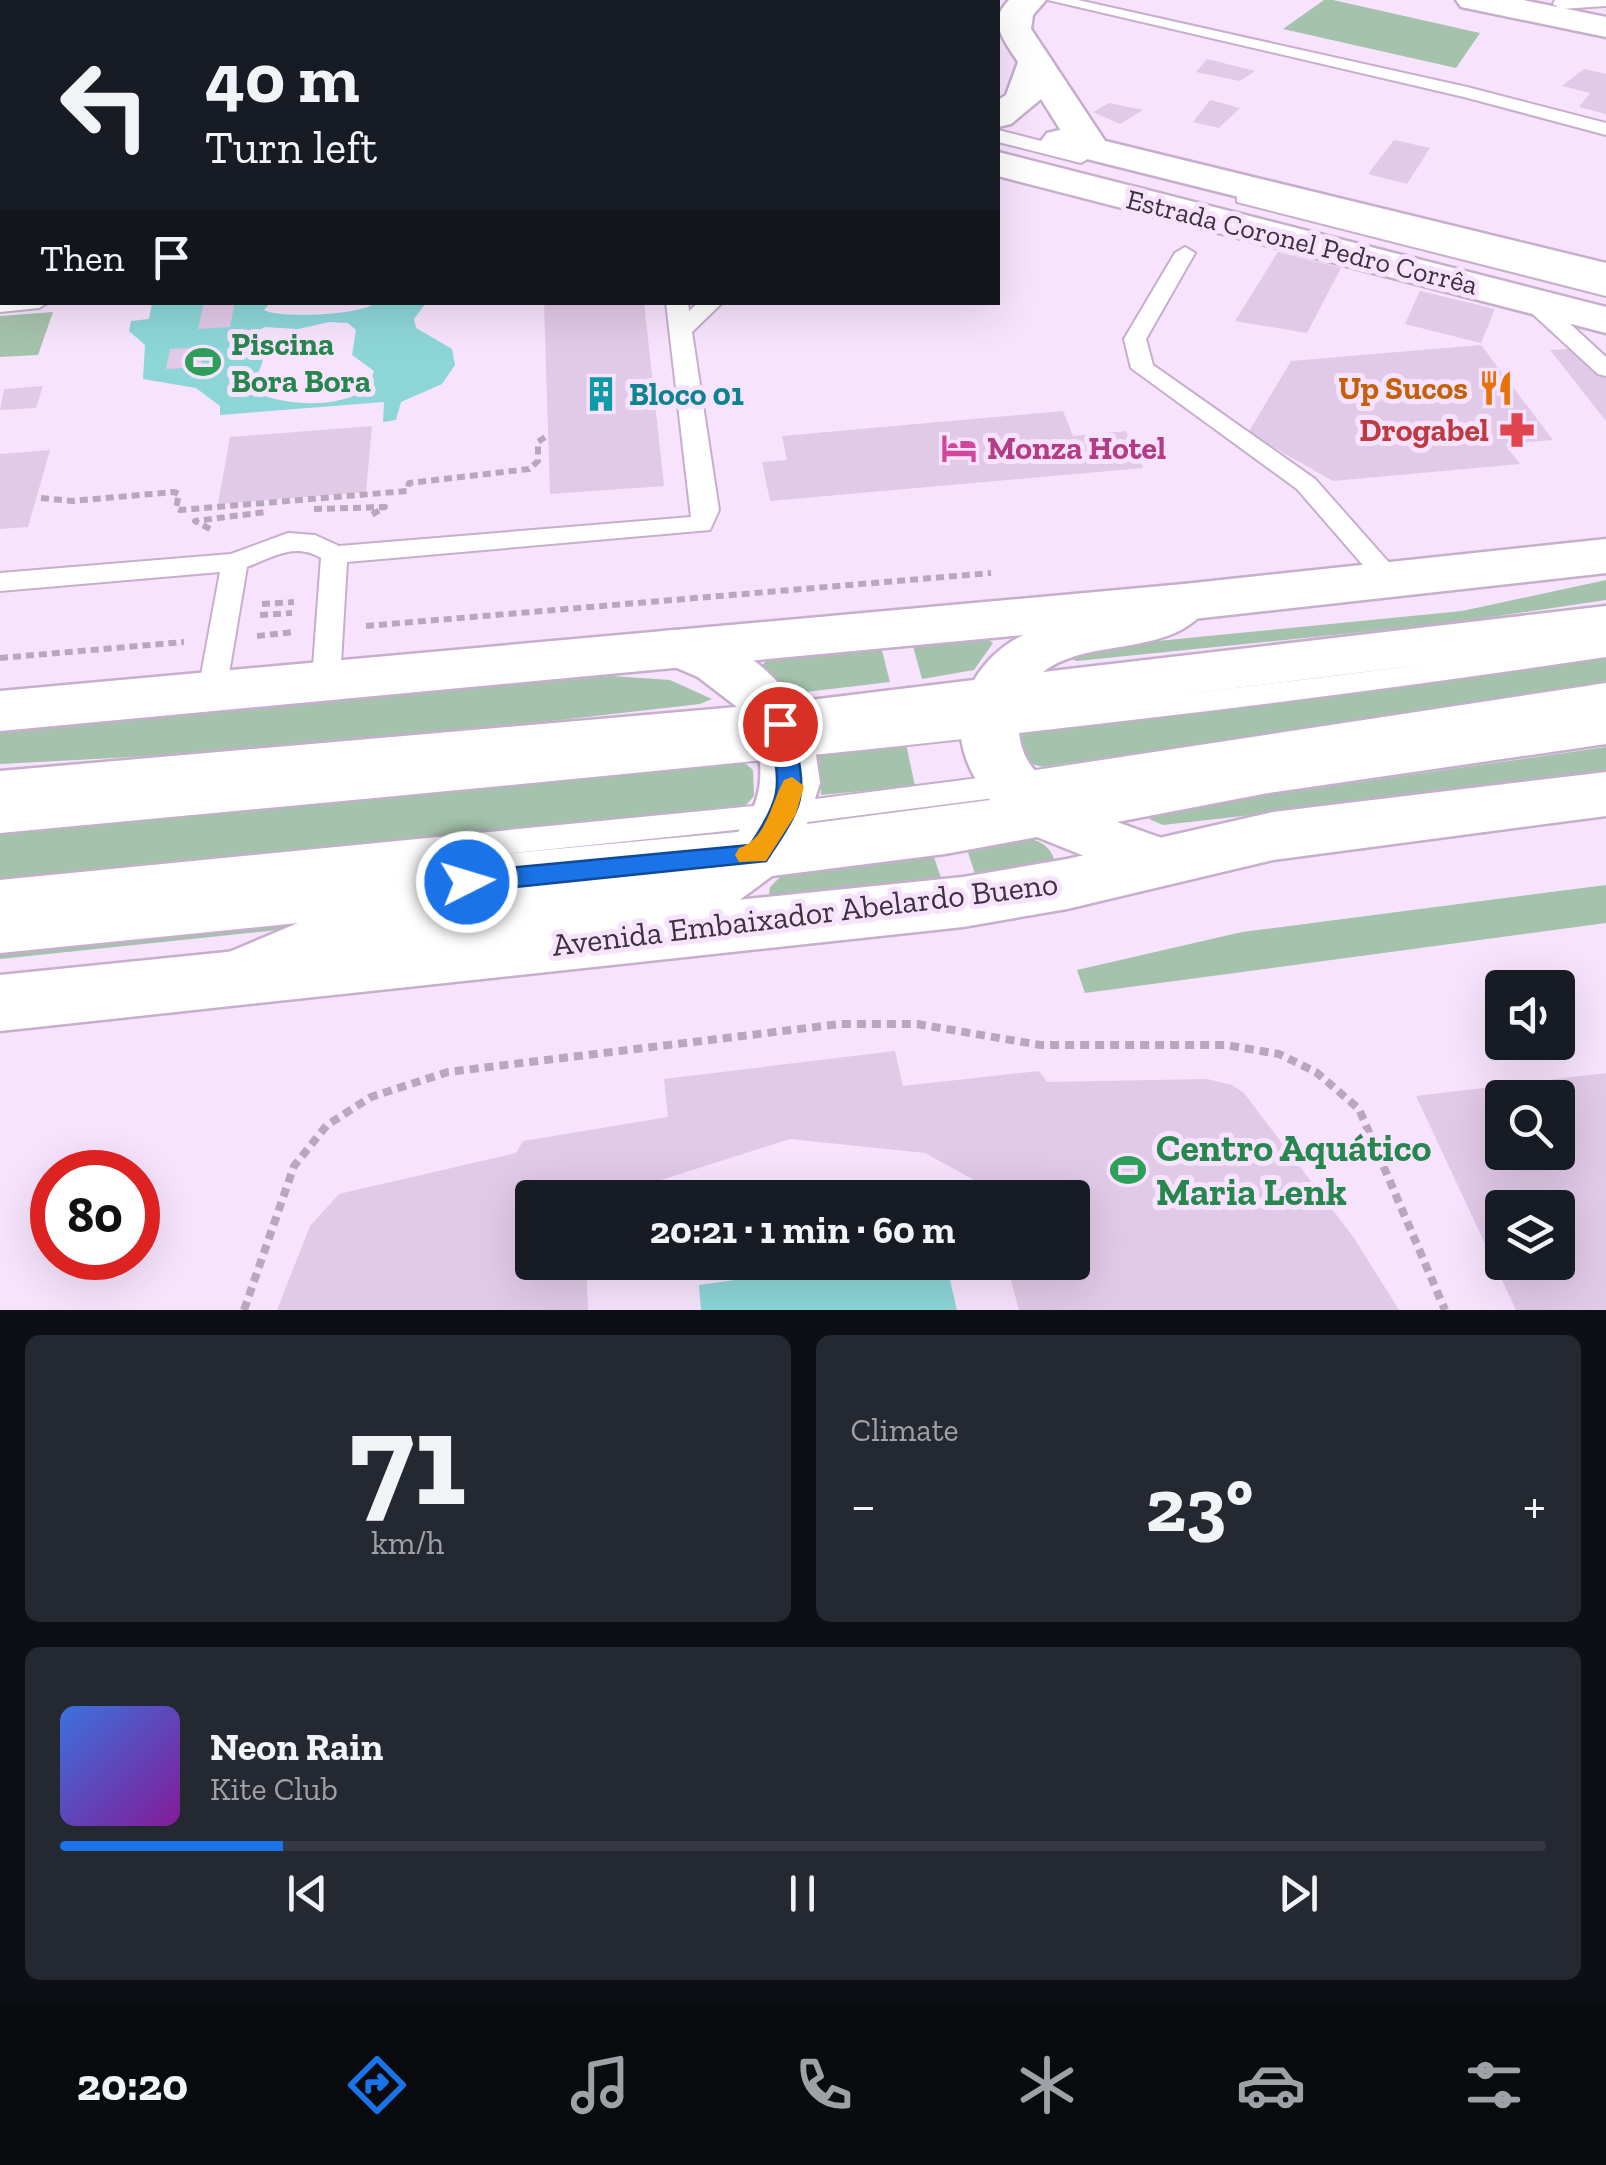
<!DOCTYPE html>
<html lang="en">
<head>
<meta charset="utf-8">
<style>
  body { margin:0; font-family:"Zilla Slab",serif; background:#242831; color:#f1f3f6; height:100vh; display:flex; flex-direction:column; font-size:38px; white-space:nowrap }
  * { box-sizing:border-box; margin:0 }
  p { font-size:32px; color:#9ea1a6 }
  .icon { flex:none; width:55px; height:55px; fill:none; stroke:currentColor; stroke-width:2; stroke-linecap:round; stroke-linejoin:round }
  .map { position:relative; height:1310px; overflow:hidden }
  .sheet { display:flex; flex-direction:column; gap:25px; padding:25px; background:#0d0f14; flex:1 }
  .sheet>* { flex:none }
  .guide { position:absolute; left:0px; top:0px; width:1000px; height:305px; box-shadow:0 10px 40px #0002; background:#171b24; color:#f1f3f6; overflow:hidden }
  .tools { position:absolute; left:1485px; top:970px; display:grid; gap:20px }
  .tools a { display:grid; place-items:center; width:90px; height:90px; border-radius:10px; background:#171b24; box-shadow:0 10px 40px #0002; font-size:50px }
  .speed { position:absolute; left:30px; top:1150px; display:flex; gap:20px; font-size:50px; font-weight:700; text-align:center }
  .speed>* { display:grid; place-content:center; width:130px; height:130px; border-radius:50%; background:#171b24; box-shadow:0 10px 40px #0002; line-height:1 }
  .speed .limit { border:15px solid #d22; background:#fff; color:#111 }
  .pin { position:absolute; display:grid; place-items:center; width:85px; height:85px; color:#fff; margin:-42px; border:5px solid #fff; border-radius:50%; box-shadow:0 2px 10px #0007 }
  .me { position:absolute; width:110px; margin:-55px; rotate:85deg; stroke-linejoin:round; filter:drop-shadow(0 0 8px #0008) }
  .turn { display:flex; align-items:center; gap:35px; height:210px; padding:0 40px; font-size:45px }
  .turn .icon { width:130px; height:130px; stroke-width:2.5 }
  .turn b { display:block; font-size:70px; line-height:85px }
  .then { display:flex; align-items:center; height:95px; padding:0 40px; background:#0003; gap:20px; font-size:38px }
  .big { font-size:75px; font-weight:700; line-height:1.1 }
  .sheet .card { flex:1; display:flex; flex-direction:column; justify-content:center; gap:15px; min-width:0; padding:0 35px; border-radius:15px; background:#242831 }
  .sheet .dial { align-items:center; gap:0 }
  .dial b { font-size:130px; line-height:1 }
  .song { display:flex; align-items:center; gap:30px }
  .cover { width:120px; height:120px; border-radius:15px; background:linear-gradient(135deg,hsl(220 70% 55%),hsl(290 70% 35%)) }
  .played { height:10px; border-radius:5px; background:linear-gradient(90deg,#1a73e8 15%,#363941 15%) }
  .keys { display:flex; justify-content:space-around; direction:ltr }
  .heat { display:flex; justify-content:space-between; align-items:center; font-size:55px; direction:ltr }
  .sheet .tiles { flex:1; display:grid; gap:25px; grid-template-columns:1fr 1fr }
  .card:last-child { grid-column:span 2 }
  .trip { position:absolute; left:515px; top:1180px; width:575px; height:100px; border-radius:10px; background:#171b24; box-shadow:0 10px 40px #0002; font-weight:700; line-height:100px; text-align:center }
  .tabs { display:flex; height:160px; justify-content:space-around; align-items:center; background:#090b0e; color:#9ea1a6 }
  .tabs .icon { width:70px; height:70px }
  .tabs .active { color:#1a73e8 }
  .tabs b { font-size:45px; color:#f1f3f6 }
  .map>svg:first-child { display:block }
  .green { fill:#a5c2ac }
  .water { fill:#8dd6d8; fill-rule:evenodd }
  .building { fill:#e1c9e8; fill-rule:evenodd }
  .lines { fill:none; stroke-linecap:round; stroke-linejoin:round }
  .service-casing { stroke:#c6aecc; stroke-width:4 }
  .minor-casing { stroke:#c6aecc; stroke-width:5 }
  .secondary-casing { stroke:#c6aecc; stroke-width:5 }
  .primary-casing { stroke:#c6aecc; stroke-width:5 }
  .trunk-casing { stroke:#c6aecc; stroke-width:5 }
  .path-far1 { stroke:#b8a8bd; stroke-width:6; stroke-dasharray:8 5; stroke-linecap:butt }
  .path { stroke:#b8a8bd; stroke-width:8; stroke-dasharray:9 6; stroke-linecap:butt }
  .service { fill:#fff; fill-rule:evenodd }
  .minor { fill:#fff; fill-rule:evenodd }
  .secondary { fill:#fff; fill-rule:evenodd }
  .primary { fill:#fff; fill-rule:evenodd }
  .trunk { fill:#fff; fill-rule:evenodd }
  .route { fill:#1a73e8; stroke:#114b97; stroke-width:2.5 }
  .slow { fill:#f59e0b }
  .labels { text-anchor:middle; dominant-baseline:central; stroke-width:10; stroke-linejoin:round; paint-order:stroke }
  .far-street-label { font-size:28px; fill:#3b323e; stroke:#f7e3fd }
  .leisure-label { font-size:32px; font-weight:bold; fill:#27864d; stroke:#f7e3fd; text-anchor:start }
  .food-label { font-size:32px; font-weight:bold; fill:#c56008; stroke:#f7e3fd; text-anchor:end }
  .culture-label { font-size:32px; font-weight:bold; fill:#0d838f; stroke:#f7e3fd; text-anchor:start }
  .health-label { font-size:32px; font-weight:bold; fill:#be3a42; stroke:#f7e3fd; text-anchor:end }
  .hotel-label { font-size:32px; font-weight:bold; fill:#b23c85; stroke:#f7e3fd; text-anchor:start }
  .street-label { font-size:32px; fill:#3b323e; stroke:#f7e3fd }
  .near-leisure-label { font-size:38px; font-weight:bold; fill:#27864d; stroke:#f7e3fd; text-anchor:start }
</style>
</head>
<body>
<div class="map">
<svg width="1606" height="1310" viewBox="0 0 1606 1310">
  <rect width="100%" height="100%" fill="#f7e3fd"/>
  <path class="green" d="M1324,0h9l147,33 -24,35 -173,-39z
    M53,312l-15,43 -38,2v-41z
    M1606,580v20l-155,23 -374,38 -9,-3 39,-12 355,-35z
    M987,639l6,4 -19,27 -52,9 -9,-33z
    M881,647l9,35 -93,11 -10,-3 -27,-23 9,-9z
    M1606,654v30l-563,83 -15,-4c-6,-10 -12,-22 -3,-32z
    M612,676l58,4 42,19 -12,5 -376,43 -324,17v-34z
    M906,744l9,42 -94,9 -2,-40z
    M1606,747v28l-443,50 -14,-6 14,-9z
    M726,763l20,1 7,6 1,26 -8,9 -746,76v-47z
    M1018,837c18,2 32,6 37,25l-79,15 -10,-31z
    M931,848l11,33 -168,19 -5,-5 1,-8 15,-15z
    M1606,885v38l-521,70 -8,-23 165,-38z
    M650,891l-650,68v-11z"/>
  <path class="water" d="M152,303h118l-6,7c15,9 99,5 111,-7h51l-12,16 2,9 36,21 3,16 -13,19 -41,18 -5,18 -13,2 1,-20 -164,13v-9l-24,-18 -53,-9 2,-34 -16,-14 2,-10 18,-2zM329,322l19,1 8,7 -4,25 22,16 -6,17c-27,20 -79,19 -110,5l-4,-7 11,-32 -11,-14 1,-8 10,-5 33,2z
    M859,1263h87l11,47h-256l-2,-25z"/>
  <path class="building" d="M1207,59l48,12 -15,10 -44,-9z
    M1584,69l22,5v40l-27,-7 11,-14 -28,-7z
    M1210,100l30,8 -21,20 -26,-6z
    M1109,103l34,7 -23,14 -27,-12z
    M1394,140l36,8 -23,36 -39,-10z
    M1278,252l63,16 -34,65 -72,-12z
    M1420,291l75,18 -14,34 -76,-19z
    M204,302h31l-5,25 -32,2z
    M544,302h100l20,184 -114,8z
    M1481,345l72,95 -48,4 15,20 -187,17 -85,-48 43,-72z
    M204,347l-3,20 -35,2 4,-20z
    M1596,347l10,12v62l-56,-71z
    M43,386l-7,22 -36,2 4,-21z
    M1063,411l10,25 53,-5 17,37 -373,33 -8,-39 25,-2 -5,-24z
    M372,426l-6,66 -148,12 12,-67z
    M50,450l-22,77 -28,2v-75z
    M895,1051l8,35 136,-15 8,11 160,-3 25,6 12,8 110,145 45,72h-380l-13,-48h66v-64h-83l-4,-12 -60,-33 -135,-14 -186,59h-72v64h54l2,48h-311l33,-84 29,-32 177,-41 7,-12 145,-24 -4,-38z
    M1606,1073v237h-90l-100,-214zM1502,1098h56v54h-56zM1502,1208h56v54h-56z"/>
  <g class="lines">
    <defs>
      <path id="service" d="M395,0h25l1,2h-25z
        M443,0h25l1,2h-25z
        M1048,0h30l389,87 139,36v12l-142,-38z
        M1555,0h51v6l-45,3 -8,-5z
        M998,130l90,23 3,4 -10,6 -83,-21z
        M1244,192l362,92v12l-369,-94v-8z
        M1185,247l10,6 -49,86 7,26 162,114 85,96 4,6 -4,6h-18l-85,-98 -166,-121 -7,-29 51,-86z
        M1532,295l8,1 66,61v19l-8,-2 -74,-68 -3,-5z
        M0,298l2,4h47l-10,6 -39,4z
        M666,302h22l1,9 10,-9h24l-31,30 27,178 -9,20 -363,32 -7,118 -14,10 -14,-10 9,-122c-26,-16 -48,-1 -74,9l-21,124 -14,10 -14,-10 22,-119 -220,19v-18l231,-19 57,-21 27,2 24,11 352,-29z
        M1606,639v18c-532,80 -1070,125 -1606,176v-24c536,-49 1073,-92 1606,-170z
        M1606,683v20l-596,93 -226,29 -784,81v-26l784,-77 226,-29z"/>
      <path id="minor" d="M1009,0h37l-13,15 -2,14 80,121 -5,8h-28l-37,-59 -30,25 -13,3v-27l8,-5 12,-33c-14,-22 -31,-40 -9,-62z
        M1456,0h67l83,17v20l-145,-30z
        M0,14h2v20h-2z"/>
      <path id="secondary" d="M337,0h42l2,2h-42z
        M470,0h42l2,2h-42z
        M1060,130l546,133v26l-559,-140 -6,-8 6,-8z
        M998,152l608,155v26l-608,-157z"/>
      <path id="primary" d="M1606,539v34l-422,47 -1184,111v-40l1184,-107z
        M1606,772v44l-333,44 -206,49 -104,18 -963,104v-56l963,-98 104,-18 206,-47z"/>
      <path id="trunk" d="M1184,584l19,5 8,13c-36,58 -120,33 -168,70l563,-66v36l-588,73c0,34 8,52 36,73l214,-39 338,-47v42l-338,49 -151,29 64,23 9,17 -9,17 -22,7 -122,-49 -92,17 -173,22 -38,28 -80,25 -310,34 -106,41 -23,-8 -10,-19 10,-19 83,-35 -298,30v-52l738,-69c21,-25 27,-53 19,-85l-757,68v-44l737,-64 -39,-30 -42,-18 -8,-13 8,-13c51,-15 110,29 138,69l180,-22c35,-58 93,-57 152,-71 21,-4 37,-19 58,-25zM960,722c0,30 11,54 30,78l-183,24 13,-41 -6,-42z"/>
    </defs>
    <use href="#service" class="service-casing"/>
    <use href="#minor" class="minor-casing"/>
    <use href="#secondary" class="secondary-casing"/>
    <use href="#primary" class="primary-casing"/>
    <use href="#trunk" class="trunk-casing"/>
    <path class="path-far1" d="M41,498l31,3 102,-9 5,2 -3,14 4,2 227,-19 2,-8 120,-14 9,-8v-19l9,-6
      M314,509l71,-2 -17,10
      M210,529l-15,-8 71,-9
      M262,604l32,-2
      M260,615l32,-2
      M366,626l625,-53
      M257,636l37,-4
      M0,658l184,-16"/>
    <path class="path" d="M244,1310l50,-144 33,-41 44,-28 77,-25 392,-48h77l123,21h186l53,9 37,18 43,37 86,201"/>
    <use href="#service" class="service"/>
    <use href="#minor" class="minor"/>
    <use href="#secondary" class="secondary"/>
    <use href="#primary" class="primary"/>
    <use href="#trunk" class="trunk"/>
  </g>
  <path class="route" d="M780,715l12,9c14,74 17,73 -26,137l-299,31 -9,-3 -4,-7 13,-10 283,-27c36,-53 29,-60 19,-121z"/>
  <path class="slow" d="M792,777l12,9 -8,28 -30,47 -27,1 -4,-7 4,-7c28,-9 32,-45 45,-68z"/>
  <defs>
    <symbol id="stadium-bare" viewBox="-9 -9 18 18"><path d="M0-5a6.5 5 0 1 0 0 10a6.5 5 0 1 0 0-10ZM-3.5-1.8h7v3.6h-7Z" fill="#2e9e5b" stroke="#f7e3fd" stroke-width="2.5" paint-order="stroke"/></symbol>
    <symbol id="restaurant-bare" viewBox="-9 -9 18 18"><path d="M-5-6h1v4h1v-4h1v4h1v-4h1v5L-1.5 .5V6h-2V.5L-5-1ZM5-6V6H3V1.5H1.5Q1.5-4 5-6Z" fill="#e8710a" stroke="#f7e3fd" stroke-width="2.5" paint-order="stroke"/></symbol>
    <symbol id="building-bare" viewBox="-9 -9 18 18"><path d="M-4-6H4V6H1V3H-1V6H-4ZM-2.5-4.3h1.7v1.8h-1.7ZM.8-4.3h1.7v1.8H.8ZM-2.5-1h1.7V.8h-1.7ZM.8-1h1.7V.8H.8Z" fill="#0f9aa8" stroke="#f7e3fd" stroke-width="2.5" paint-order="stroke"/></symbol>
    <symbol id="pharmacy-bare" viewBox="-9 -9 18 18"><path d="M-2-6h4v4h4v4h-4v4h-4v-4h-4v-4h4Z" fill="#e0444e" stroke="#f7e3fd" stroke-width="2.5" paint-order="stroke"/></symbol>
    <symbol id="hotel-bare" viewBox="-9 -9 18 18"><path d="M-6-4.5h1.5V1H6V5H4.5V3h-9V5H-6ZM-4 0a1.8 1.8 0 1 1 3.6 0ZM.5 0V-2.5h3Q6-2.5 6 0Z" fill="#d1479c" stroke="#f7e3fd" stroke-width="2.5" paint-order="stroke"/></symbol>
  </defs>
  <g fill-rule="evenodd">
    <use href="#stadium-bare" x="178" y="337" width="50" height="50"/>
    <use href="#restaurant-bare" x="1471" y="363" width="50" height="50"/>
    <use href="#building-bare" x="576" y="369" width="50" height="50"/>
    <use href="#pharmacy-bare" x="1492" y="405" width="50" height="50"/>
    <use href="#hotel-bare" x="934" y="423" width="50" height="50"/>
    <use href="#stadium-bare" x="1103" y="1145" width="50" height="50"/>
  </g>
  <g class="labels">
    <g class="far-street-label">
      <text transform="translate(1302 242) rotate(14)">Estrada Coronel Pedro Corrêa</text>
    </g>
    <g class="leisure-label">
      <text x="231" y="344">Piscina<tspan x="231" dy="37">Bora Bora</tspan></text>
    </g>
    <g class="food-label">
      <text x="1468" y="388">Up Sucos</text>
    </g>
    <g class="culture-label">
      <text x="629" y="394">Bloco 01</text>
    </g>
    <g class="health-label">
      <text x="1489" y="430">Drogabel</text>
    </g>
    <g class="hotel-label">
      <text x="987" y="448">Monza Hotel</text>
    </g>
    <g class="street-label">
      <text transform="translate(805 914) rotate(-7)">Avenida Embaixador Abelardo Bueno</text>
    </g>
    <g class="near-leisure-label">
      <text x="1156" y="1148">Centro Aquático<tspan x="1156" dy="44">Maria Lenk</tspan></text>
    </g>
  </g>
</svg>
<div class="tools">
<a><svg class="icon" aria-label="sound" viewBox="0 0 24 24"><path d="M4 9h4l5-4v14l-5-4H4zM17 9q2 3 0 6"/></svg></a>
<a><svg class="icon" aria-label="search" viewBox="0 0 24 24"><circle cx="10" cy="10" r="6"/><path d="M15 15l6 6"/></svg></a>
<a><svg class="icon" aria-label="layers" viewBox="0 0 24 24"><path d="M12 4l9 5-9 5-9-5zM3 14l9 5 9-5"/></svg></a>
</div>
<div class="speed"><div class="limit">80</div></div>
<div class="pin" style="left:780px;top:724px;background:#d93025"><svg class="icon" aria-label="arrive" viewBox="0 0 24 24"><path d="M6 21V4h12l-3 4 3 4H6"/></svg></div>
<svg class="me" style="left:467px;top:882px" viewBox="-20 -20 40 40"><circle r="17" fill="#1a73e8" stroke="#fff" stroke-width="3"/><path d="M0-11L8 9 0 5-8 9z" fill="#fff"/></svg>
<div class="trip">20:21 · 1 min · 60 m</div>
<div class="guide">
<div class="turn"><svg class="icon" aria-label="left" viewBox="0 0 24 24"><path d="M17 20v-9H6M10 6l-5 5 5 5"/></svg><div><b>40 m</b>Turn left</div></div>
<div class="then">Then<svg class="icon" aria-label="arrive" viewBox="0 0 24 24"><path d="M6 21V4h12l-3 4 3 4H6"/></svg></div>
</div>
</div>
<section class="sheet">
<div class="tiles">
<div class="card dial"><b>71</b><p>km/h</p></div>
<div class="card"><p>Climate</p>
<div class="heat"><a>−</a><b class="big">23°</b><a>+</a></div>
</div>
<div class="card">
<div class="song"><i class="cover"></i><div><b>Neon Rain</b><p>Kite Club</p></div></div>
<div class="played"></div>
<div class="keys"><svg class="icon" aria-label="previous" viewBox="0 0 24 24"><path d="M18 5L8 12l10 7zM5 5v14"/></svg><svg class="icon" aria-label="pause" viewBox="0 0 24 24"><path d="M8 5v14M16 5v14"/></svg><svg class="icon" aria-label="next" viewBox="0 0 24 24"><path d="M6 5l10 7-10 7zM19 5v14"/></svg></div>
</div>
</div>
</section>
<nav class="tabs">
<b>20:20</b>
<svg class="icon active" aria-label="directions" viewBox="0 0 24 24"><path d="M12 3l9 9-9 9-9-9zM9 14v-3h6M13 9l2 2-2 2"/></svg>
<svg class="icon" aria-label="music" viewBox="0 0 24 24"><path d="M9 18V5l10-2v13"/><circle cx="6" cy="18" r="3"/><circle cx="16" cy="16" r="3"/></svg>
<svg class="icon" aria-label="phone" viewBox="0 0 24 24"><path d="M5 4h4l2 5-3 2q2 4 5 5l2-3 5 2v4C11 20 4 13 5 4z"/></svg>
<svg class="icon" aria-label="climate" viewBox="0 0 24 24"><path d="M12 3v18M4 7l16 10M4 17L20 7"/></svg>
<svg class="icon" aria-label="car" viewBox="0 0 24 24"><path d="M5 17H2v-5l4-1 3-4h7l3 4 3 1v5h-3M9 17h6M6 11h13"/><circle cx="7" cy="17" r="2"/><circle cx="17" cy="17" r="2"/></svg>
<svg class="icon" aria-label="filters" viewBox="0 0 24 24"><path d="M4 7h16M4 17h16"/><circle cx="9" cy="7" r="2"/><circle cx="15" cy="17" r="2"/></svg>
</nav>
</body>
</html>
